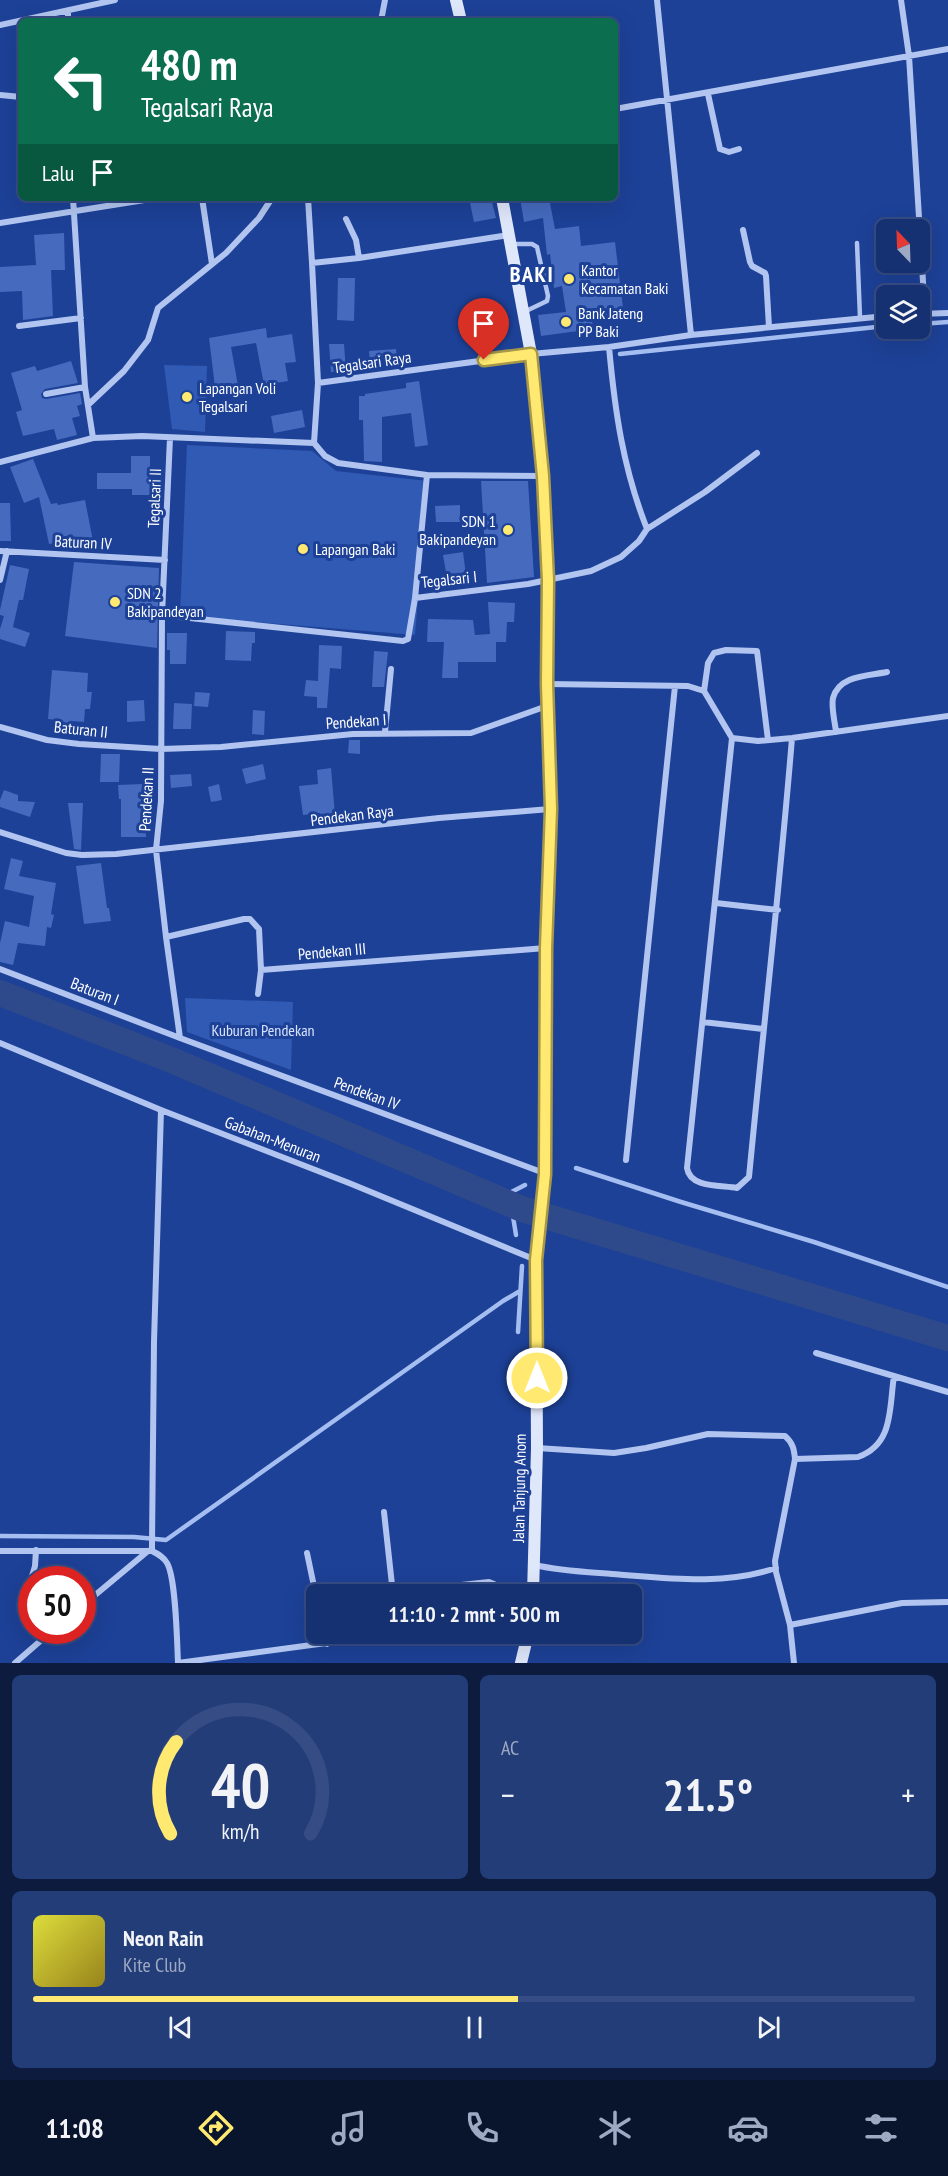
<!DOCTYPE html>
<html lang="id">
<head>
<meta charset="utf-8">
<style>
  body { margin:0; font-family:"PT Sans Narrow",sans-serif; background:#233d79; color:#f1f3f6; height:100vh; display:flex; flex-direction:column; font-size:22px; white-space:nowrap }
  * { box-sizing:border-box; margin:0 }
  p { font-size:20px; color:#9ea9c3 }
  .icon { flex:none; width:33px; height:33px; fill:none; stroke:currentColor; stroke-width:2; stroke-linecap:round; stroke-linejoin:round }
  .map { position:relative; height:1663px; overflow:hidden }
  .details { display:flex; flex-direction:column; gap:12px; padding:12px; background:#0c1b3e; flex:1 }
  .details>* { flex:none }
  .banner { position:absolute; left:18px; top:18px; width:600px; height:183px; border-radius:9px; box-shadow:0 6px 24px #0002,0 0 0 2px #354c84; background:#0b6e4f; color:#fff; overflow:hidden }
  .needle { width:39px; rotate:337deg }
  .controls { position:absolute; left:876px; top:219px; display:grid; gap:12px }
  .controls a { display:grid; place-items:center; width:54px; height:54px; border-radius:9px; background:#163171; box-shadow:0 6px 24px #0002,0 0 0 2px #354c84; font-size:30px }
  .speed { position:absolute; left:18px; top:1566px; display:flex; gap:12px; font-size:30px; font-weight:700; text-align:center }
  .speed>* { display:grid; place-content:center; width:78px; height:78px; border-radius:50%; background:#163171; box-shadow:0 6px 24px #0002,0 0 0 2px #354c84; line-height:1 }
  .speed .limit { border:9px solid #d22; background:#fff; color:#111 }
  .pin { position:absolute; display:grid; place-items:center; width:51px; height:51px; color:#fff; margin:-62px -26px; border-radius:50% 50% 50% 0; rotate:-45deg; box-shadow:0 0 6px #0007 }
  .pin .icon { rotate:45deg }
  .me { position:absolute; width:66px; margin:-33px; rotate:0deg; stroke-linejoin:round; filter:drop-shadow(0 0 4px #0008) }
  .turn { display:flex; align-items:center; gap:21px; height:126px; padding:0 24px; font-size:27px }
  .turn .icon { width:78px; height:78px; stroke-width:2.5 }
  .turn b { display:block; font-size:42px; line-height:51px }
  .then { display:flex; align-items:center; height:57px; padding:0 24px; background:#0003; gap:12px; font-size:22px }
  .big { font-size:45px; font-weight:700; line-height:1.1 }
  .details .card { flex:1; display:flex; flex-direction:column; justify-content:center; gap:9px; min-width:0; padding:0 21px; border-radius:9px; background:#233d79 }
  .details .dial { align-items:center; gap:0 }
  .dial svg { height:156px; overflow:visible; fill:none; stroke:#354c84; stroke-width:7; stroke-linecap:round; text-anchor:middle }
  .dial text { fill:#f1f3f6; stroke:none }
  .song { display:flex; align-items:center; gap:18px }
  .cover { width:72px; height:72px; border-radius:9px; background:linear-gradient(135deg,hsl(60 70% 55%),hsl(50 70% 35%)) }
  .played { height:6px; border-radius:3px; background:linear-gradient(90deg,#ffe970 55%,#354c84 55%) }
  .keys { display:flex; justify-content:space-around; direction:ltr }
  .heat { display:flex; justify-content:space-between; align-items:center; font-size:33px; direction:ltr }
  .details .tiles { flex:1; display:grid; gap:12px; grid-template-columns:1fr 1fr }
  .card:last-child { grid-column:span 2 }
  .trip { position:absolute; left:306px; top:1584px; width:336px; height:60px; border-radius:9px; background:#163171; box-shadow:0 6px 24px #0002,0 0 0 2px #354c84; font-weight:700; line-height:60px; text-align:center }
  .tab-bar { display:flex; height:96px; justify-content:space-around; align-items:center; background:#09142d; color:#9ea9c3 }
  .tab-bar .icon { width:42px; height:42px }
  .tab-bar .current { color:#ffe970 }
  .tab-bar b { font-size:27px; color:#f1f3f6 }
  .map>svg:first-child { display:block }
  .green { fill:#315ab4 }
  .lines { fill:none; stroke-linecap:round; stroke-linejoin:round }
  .stream { stroke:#a5bef1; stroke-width:4.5 }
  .river { stroke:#2f4a8a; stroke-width:26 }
  .building { fill:#456abe }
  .service { stroke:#b1c5f0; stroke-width:4.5 }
  .minor { stroke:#b1c5f0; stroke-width:6 }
  .secondary { stroke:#dfe7fb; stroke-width:12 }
  .route-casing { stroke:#a69749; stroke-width:15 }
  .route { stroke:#ffe970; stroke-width:10 }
  .poi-dot { fill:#ffe970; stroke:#1d4197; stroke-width:2 }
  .labels { text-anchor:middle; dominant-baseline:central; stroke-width:6; stroke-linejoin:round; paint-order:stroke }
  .poi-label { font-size:16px; fill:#fff; stroke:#1d4197; text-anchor:start }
  .street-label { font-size:16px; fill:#fff; stroke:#1d4197 }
  .park-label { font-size:16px; fill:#d8e3fb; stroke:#1d4197 }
  .district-label { font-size:22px; font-weight:bold; letter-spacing:1.5px; fill:#fff; stroke:#1d4197 }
</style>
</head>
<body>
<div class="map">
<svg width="948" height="1663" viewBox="0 0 948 1663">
  <rect width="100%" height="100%" fill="#1d4197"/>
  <path class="green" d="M164,365l43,1 -2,66 -33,-3z
    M187,445l125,6 24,20 92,10 -13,154 -235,-19z
    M185,998l108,4 -2,68 -104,-38z"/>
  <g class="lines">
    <path class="stream" d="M920,324l28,-2
      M620,354l266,-28
      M576,1168l105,34 133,40 134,45
      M498,1199l27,-14
      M511,1204l5,31
      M518,1332l4,-66
      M0,1536l134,1 32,3 337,-239 17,-10"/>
    <path class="river" d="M0,993l169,66 353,150 426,129"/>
  </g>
  <path class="building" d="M469,198h22l5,20 -22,4z
    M520,198h29l6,31 24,-3 2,20 34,-4 9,74 -32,4 1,9 -52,7 -3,-21 28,-3 -4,-26 -8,2 -4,-34 -3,1 -4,-37 -19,4z
    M64,233l1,37h-14l2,46 -30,4 -1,-29 -22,1v-25l36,-2 -2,-30z
    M338,278h17l-1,43 -17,-1z
    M266,328l1,10 25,-4 4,28 -11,1 3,18 -24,4 -8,-42 -25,4 8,44 -23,4 -7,-57z
    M329,344h15l2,27 -15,1z
    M396,349l1,12 -27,2 -1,-12z
    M71,361l7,22 -33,6 -4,5 1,4 4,1 34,-6 2,11 -5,2 3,10 -8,2 5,17 -20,5 -3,-11 -31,7 -7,-24 6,-2 -11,-37 24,-7 2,5z
    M419,381l9,64 -13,2 -4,-34 -29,4v45l-18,-1 -1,-41h-4v-24h6v-2l41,-6v-5z
    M302,410l3,17 -31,6 -3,-17z
    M131,456h19v39h-18v-6h-35v-16h34z
    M33,459l18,45 6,-1 1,2 27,-5 8,41 -21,5 -1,-6 -22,4 -10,-47 -15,6 -14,-36z
    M481,481h47l6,96 -47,6z
    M0,503h10l1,38h-11z
    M460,505v17h-24l-1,-16z
    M463,552l3,23 -19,3 -4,-23z
    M74,562l85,6 -2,80 -92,-12z
    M10,565l19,4 -6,31h-4l-6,27 17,6 -5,14 -25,-8v-10l4,-13 -4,-1v-5z
    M488,602l27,1 -1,19h-7l-1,20h-10v20h-38v16h-16l2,-36h-17l1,-23 45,1 2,15 15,-1z
    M226,631l29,1v11h-3l-1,18 -26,-1z
    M167,633h20l-1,31h-16v-14h-3z
    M319,645l23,1 -1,23 -11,-1 -3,40h-10v-11l-13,-1 2,-16 12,1z
    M374,651l14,1 -4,35h-12z
    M52,670l36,3 -1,19h5l-2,17h-5l-1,13 -11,-1 -1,11 -16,-1 1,-11 -9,-1z
    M195,692l15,1 -2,14 -14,-1z
    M144,700l1,21 -18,1v-21z
    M174,703l18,1 -1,25h-18z
    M253,710l12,1 -1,24 -12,-1z
    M349,740h11v14l-12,-1z
    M101,754h19l-1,28h-19z
    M263,764l3,15 -20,5 -4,-15z
    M331,768l4,47 -15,2v-4l-17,2 -4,-29 19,-2 -1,-14z
    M191,774l1,12 -21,2 -1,-13z
    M143,784l3,53h-25v-38h-2l-1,-14z
    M219,784l3,16 -11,2 -3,-15z
    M4,790l14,5v6l17,1 -5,15 -30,-10v-7z
    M68,803h15l-2,47 -7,-1z
    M11,858l12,3 -4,15 37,7 -5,31 3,1 -3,13 -4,-1 -2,19 -27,-3 -5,22 -13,-3v-19l5,-22 24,6 5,-31 -30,-7z
    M101,863l6,45h2l2,13 -27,3 -8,-58z"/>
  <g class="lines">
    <path class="service" d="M857,243l3,74
      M511,244h21l5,3 11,49 -1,5 -23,11"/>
    <path class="minor" d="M657,0l34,335
      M901,0l8,56 16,258
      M68,11v10
      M381,21l4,-21
      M0,25l115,-25
      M708,94l12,55 9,3 10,-3
      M0,95l21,2
      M615,109l333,-60
      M73,198l12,189 8,51
      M202,198l10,66
      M308,198l4,65 47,-5 150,-23
      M346,219l10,21 3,18
      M0,223l157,-25
      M743,230l7,32 2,4 13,7 1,3 3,51
      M312,263l6,120
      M920,314l28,-1
      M19,326l62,-8
      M46,394l39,-7
      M88,405l36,-34 24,-31 10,-32 68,-55 33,-35 13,-20
      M170,438l-8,177 -1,186 -5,49 10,87 14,101
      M0,462l93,-24 49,-2 172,7 4,-60 213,-29 78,-7 82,-12 195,-19
      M427,475l116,1
      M647,529l58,-37 52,-39
      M0,551l165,9
      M0,580l7,-29
      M415,598l113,-14 63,-13 30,-14 18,-16 8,-12c-24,-61 -32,-117 -38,-182
      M162,615l241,26 5,-2 7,-41 12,-123 -89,-12 -13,-7 -11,-13
      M547,684l141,2 16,5 28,47 26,3 34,-3 156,-22
      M704,691l4,-28 6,-10 12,-3 31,1 11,89
      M0,727l47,13 32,4 82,5 60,-2 132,-13 118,-1 76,-27
      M385,732l6,-63
      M836,732c-1,-10 -5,-24 -3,-34 6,-23 35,-22 54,-26
      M732,738l-45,430c3,20 33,17 50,20l12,-11c14,-146 31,-292 43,-439
      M0,832l66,21 16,2 34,-1 323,-36 111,-9
      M716,903l62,7
      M166,937l78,-18h6l9,10 2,41 285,-22
      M0,969l180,69 364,135
      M258,994l3,-24
      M703,1022l60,7
      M0,1043l161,67 188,73 187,77
      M161,1110l-7,232 -2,202v7c6,3 12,6 15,12 9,15 10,79 11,100
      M626,1160l49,-474
      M816,1353l132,39
      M537,1448l77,5 32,-5 62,-14 77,2c8,7 9,13 10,23l-20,102 1,11 14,53 4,38
      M795,1459l63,-2c36,-13 31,-49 36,-81
      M384,1512l9,82
      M0,1551h152
      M307,1553l9,43
      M535,1565c25,6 51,7 77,9 55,4 111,12 164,-6
      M452,1586l37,-4 5,2 2,10
      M82,1606l66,-55
      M27,1613l2,-27 6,-20 1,-16
      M790,1625l112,-22 46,-1
      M325,1634l2,10
      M15,1663l38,-33
      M178,1663l215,-29"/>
    <path class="secondary" d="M456,0l5,21
      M502,198l29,156 12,122 5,104 -1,104 4,125 -5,139 -1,226 -9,86 1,188 -4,146
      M521,1663l7,-29"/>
  </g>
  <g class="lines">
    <defs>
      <path id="route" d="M484,360l47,-6 12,122 5,104 -1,104 4,125 -5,139 -1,226 -9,86 1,118"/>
    </defs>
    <use href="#route" class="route-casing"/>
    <use href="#route" class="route"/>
  </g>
  <g class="poi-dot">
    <circle cx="569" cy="279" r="6"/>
    <circle cx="566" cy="322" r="6"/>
    <circle cx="187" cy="397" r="6"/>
    <circle cx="508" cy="530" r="6"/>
    <circle cx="303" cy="549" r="6"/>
    <circle cx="115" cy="602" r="6"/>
  </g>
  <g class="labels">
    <g class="poi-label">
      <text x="581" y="270">Kantor<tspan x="581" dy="18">Kecamatan Baki</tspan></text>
      <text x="578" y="313">Bank Jateng<tspan x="578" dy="18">PP Baki</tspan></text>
      <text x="199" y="388">Lapangan Voli<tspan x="199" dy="18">Tegalsari</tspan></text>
      <text x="496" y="521" text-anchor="end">SDN 1<tspan x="496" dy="18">Bakipandeyan</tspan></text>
      <text x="315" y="549">Lapangan Baki</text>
      <text x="127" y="593">SDN 2<tspan x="127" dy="18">Bakipandeyan</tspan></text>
    </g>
    <g class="street-label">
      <text transform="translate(372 362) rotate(-8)">Tegalsari Raya</text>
      <text transform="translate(154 498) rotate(-88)">Tegalsari II</text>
      <text transform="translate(83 542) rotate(3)">Baturan IV</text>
      <text transform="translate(449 579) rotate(-6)">Tegalsari I</text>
      <text transform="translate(356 721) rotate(-4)">Pendekan I</text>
      <text transform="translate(81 729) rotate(6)">Baturan II</text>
      <text transform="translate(146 799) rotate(-87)">Pendekan II</text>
      <text transform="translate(352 815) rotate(-7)">Pendekan Raya</text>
      <text transform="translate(332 951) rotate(-5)">Pendekan III</text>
      <text transform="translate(95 991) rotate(21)">Baturan I</text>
      <text transform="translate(367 1093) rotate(20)">Pendekan IV</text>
      <text transform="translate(273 1139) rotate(21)">Gabahan-Menuran</text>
      <text transform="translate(519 1488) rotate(-89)">Jalan Tanjung Anom</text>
    </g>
    <g class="park-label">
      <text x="263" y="1030">Kuburan Pendekan</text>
    </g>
    <g class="district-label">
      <text x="532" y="274">BAKI</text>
    </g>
  </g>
</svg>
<div class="controls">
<a><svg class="needle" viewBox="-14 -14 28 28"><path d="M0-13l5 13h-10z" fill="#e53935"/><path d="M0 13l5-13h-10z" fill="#9ea9c3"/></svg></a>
<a><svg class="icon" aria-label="layers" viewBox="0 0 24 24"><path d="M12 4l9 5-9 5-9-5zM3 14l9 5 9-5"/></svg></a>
</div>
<div class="speed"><div class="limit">50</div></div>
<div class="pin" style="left:484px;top:360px;background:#d93025"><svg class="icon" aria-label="arrive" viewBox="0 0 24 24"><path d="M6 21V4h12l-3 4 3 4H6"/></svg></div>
<svg class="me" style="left:537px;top:1378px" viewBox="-20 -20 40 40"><circle r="17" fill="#ffe970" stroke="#fff" stroke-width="3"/><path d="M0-11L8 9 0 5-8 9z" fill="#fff"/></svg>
<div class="trip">11:10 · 2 mnt · 500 m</div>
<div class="banner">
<div class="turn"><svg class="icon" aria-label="left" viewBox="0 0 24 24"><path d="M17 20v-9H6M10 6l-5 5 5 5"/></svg><div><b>480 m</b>Tegalsari Raya</div></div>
<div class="then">Lalu<svg class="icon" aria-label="arrive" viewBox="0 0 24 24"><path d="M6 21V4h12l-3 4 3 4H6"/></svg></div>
</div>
</div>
<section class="details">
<div class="tiles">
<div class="card dial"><svg viewBox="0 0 100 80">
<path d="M14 69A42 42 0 1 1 86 69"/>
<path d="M14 69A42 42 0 0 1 17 22" stroke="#ffe970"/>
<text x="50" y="56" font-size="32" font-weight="700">40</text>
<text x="50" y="72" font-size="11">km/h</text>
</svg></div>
<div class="card"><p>AC</p>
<div class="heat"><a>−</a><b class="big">21.5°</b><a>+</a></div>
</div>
<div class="card">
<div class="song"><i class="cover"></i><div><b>Neon Rain</b><p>Kite Club</p></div></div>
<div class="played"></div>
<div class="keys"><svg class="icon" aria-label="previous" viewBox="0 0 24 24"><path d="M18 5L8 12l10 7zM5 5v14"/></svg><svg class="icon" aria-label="pause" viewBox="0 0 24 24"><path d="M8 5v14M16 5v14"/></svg><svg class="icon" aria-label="next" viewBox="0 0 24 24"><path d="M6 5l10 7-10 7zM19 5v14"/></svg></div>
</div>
</div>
</section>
<nav class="tab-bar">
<b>11:08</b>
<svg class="icon current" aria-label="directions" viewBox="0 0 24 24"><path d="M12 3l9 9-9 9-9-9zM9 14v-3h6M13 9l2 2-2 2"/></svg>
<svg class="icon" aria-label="music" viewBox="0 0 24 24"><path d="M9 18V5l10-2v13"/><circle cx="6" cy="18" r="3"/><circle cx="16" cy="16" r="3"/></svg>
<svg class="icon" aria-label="phone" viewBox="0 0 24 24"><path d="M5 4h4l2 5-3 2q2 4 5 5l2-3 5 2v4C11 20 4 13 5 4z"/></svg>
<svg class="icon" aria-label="climate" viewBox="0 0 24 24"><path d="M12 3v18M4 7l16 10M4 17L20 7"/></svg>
<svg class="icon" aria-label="car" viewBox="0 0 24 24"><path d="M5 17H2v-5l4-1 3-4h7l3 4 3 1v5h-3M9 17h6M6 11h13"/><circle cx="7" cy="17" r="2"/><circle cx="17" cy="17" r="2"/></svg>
<svg class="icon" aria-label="filters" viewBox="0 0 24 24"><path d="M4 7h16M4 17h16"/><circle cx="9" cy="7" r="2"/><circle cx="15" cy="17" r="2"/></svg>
</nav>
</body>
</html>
